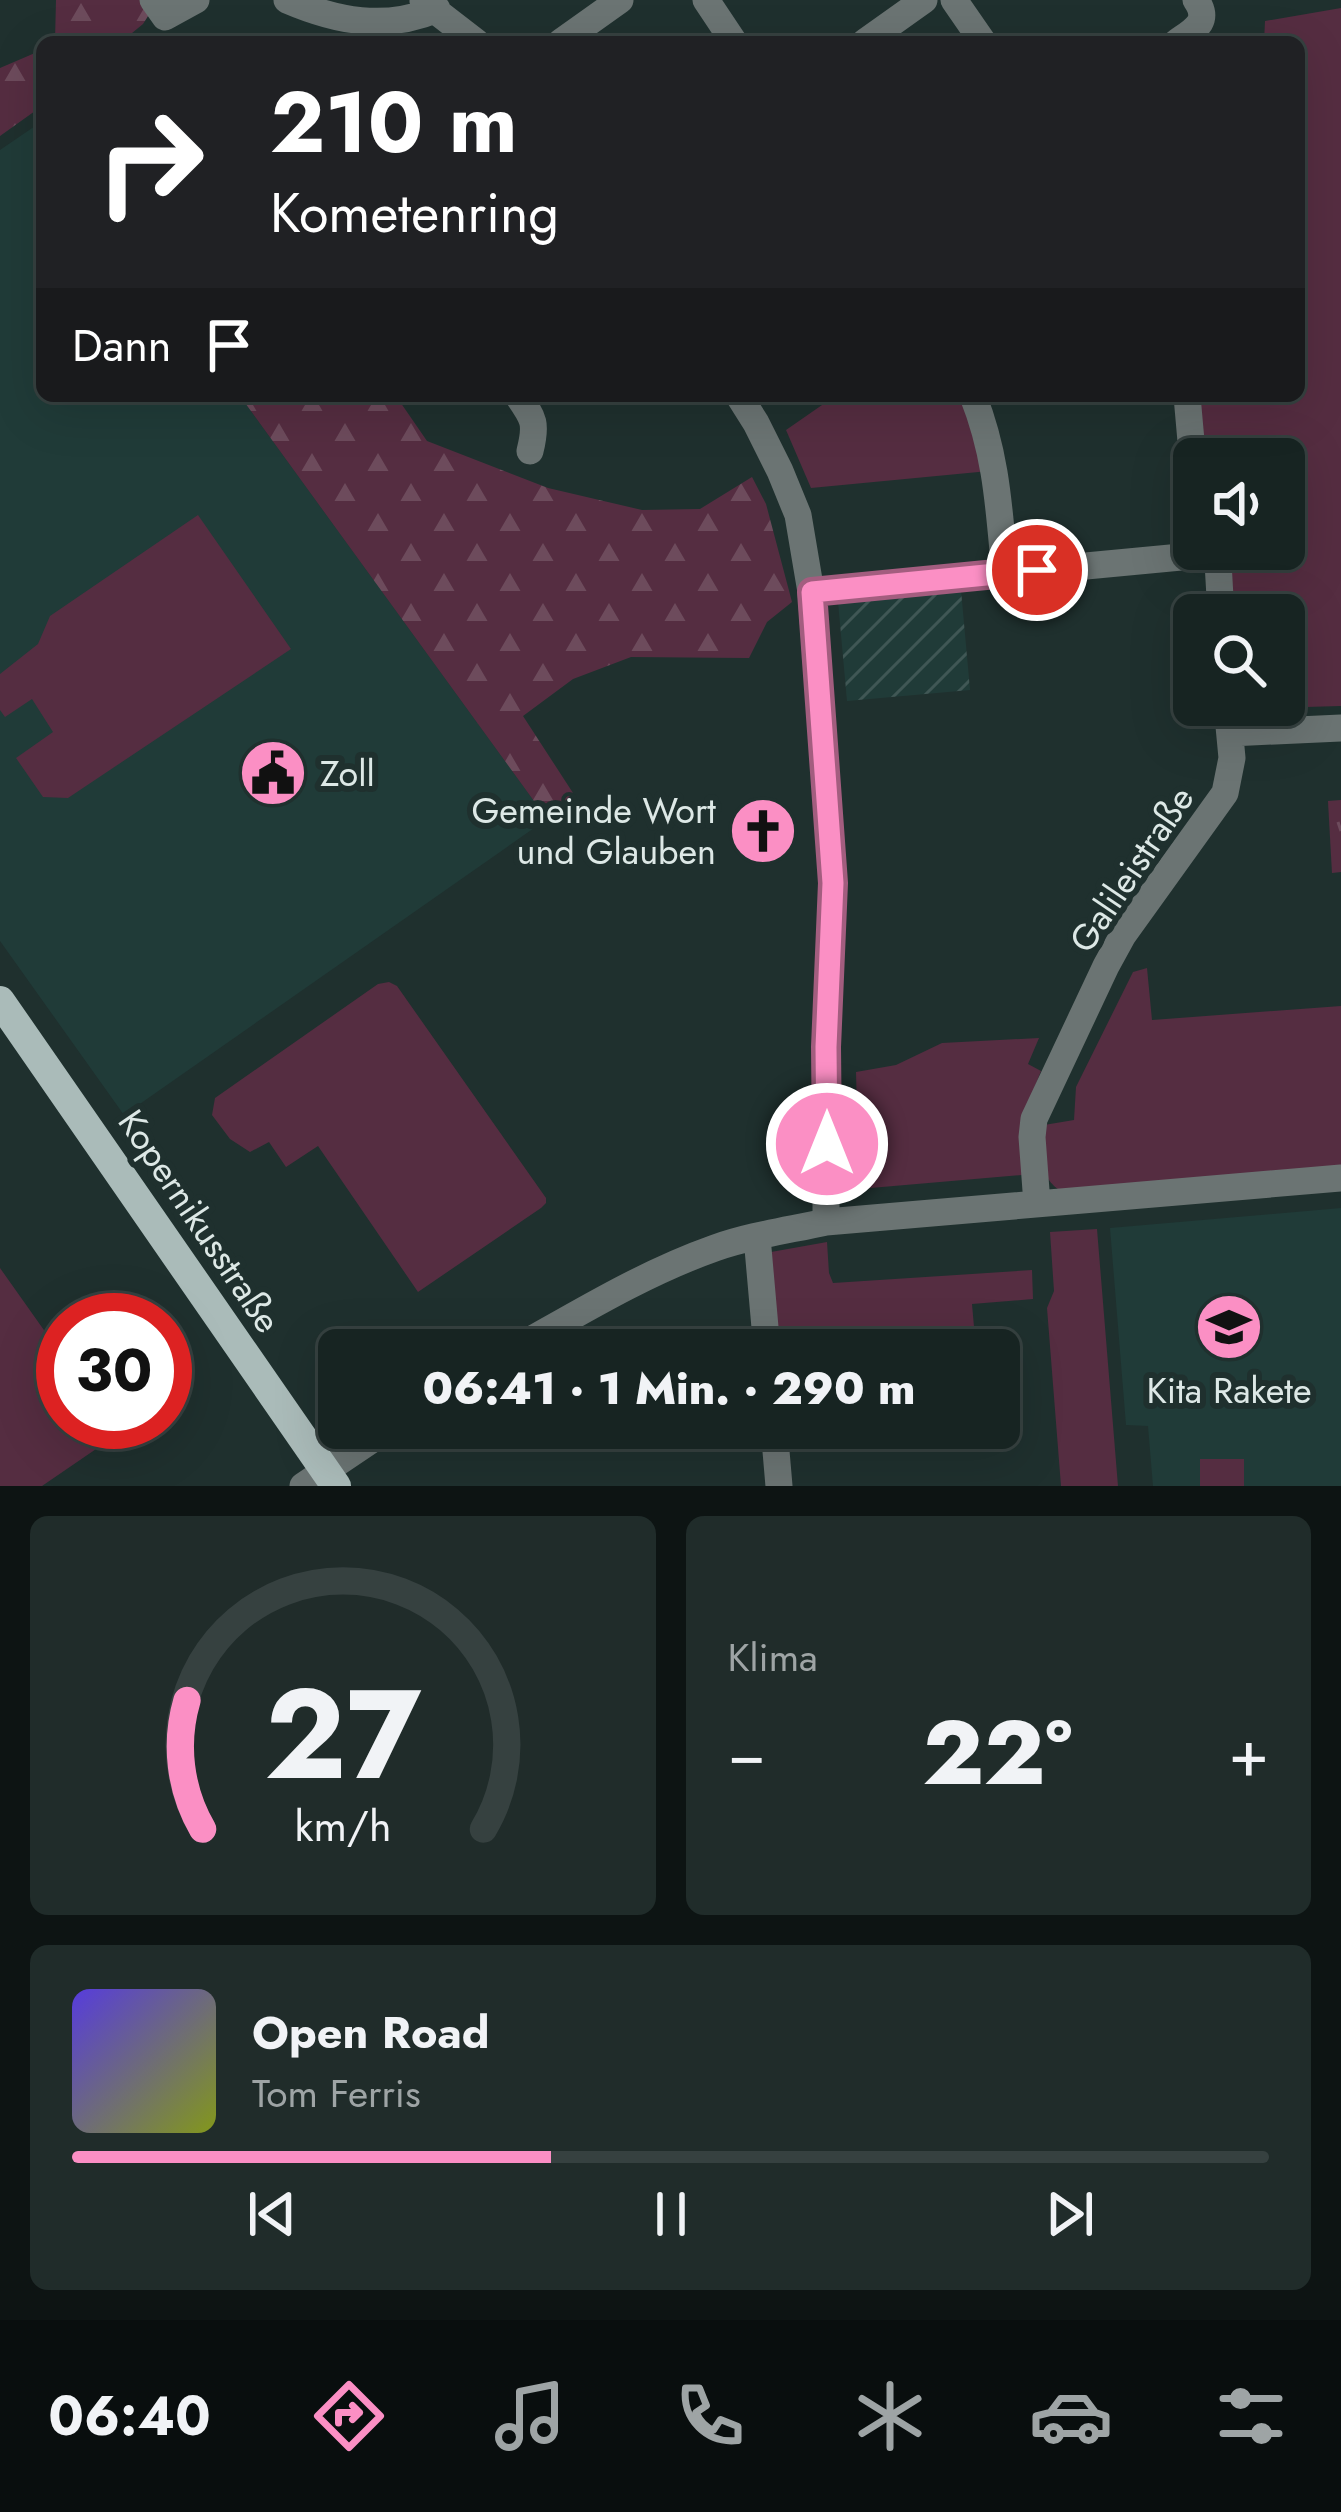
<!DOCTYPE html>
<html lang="de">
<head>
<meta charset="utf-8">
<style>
  body { margin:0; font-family:Jost,sans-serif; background:#202c2a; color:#f1f3f6; height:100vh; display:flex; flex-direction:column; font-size:45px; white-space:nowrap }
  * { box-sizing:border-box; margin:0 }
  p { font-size:39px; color:#9ea4a5 }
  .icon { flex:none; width:66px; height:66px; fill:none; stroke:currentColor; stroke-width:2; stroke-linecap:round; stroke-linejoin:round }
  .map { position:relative; height:1486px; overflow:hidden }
  .drawer { display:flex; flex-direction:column; gap:30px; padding:30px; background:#0d1413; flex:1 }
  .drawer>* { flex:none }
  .guide { position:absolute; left:36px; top:36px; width:1269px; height:366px; border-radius:18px; box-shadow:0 12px 48px #0002,0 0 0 3px #364140; background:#202124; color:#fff; overflow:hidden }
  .tools { position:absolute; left:1173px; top:438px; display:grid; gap:24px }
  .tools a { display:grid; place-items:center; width:132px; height:132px; border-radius:18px; background:#172422; box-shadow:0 12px 48px #0002,0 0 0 3px #364140; font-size:60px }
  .speed { position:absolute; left:36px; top:1293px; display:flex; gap:24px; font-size:60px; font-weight:700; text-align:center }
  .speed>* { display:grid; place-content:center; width:156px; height:156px; border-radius:50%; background:#172422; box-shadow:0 12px 48px #0002,0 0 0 3px #364140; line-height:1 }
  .speed .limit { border:18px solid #d22; background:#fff; color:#111 }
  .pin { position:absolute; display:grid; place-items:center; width:102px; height:102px; color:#fff; margin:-51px; border:6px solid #fff; border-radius:50%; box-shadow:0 3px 12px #0007 }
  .me { position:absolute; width:132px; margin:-66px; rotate:0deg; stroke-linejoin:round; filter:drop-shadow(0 0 9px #0008) }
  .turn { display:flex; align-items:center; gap:42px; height:252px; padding:0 36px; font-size:54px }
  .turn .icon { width:156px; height:156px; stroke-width:2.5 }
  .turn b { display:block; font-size:84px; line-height:102px }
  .then { display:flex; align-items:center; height:114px; padding:0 36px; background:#0003; gap:24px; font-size:45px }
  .big { font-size:90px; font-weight:800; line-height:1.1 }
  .drawer .widget { flex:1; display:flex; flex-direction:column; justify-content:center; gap:18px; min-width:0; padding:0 42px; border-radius:18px; background:#202c2a }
  .drawer .dial { align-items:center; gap:0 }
  .dial svg { height:312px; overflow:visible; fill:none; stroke:#364140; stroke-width:7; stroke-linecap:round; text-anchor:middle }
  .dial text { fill:#f1f3f6; stroke:none }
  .song { display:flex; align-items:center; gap:36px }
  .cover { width:144px; height:144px; border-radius:18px; background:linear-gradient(135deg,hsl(250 70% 55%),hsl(70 70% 35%)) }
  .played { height:12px; border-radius:6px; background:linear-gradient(90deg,#fb8fc4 40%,#364140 40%) }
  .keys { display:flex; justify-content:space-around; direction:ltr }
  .heat { display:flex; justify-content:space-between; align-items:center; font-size:66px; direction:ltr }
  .drawer .tiles { flex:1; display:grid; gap:30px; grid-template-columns:1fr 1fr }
  .widget:last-child { grid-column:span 2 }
  .trip { position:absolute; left:318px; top:1329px; width:702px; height:120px; border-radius:18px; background:#172422; box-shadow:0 12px 48px #0002,0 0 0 3px #364140; font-weight:800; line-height:120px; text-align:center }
  .dock { display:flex; height:192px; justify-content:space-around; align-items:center; background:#090e0e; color:#9ea4a5 }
  .dock .icon { width:84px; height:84px }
  .dock .current { color:#fb8fc4 }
  .dock b { font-size:54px; color:#f1f3f6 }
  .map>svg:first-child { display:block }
  .built { fill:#203b38 }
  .industrial { fill:url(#industrial-furrows) }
  .green { fill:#552d41 }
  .forest { fill:url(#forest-firs) }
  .park { fill:url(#park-tufts) }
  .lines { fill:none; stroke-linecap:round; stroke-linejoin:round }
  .minor { stroke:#6b7473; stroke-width:27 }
  .major { stroke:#aabbb9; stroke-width:30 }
  .route-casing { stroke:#a35d7f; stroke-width:30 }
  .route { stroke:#fb8fc4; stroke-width:21 }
  .labels { text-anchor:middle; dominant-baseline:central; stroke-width:12; stroke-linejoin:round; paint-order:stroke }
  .poi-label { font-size:36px; fill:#dde8e6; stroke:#1f302e; text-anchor:start }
  .street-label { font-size:36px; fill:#dde8e6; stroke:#1f302e }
</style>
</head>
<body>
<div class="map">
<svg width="1341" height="1486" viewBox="0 0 1341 1486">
  <defs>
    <pattern id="industrial-furrows" width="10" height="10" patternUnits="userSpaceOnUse" patternTransform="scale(3)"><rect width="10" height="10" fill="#203b38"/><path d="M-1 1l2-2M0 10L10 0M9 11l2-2" fill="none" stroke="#405755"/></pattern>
    <pattern id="forest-firs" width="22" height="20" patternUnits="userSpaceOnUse" patternTransform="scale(3)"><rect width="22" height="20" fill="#552d41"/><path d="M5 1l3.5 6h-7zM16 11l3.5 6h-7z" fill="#6d4b5c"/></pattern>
    <pattern id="park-tufts" width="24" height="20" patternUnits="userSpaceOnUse" patternTransform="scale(3)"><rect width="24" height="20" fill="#552d41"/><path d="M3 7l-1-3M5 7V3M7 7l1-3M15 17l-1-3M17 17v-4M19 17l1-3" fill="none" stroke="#6d4b5c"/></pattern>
  </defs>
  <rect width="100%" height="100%" fill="#1f302e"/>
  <path class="built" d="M41,122l1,274h198l307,423 -423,296 -124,-174v-791z
    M1341,1208v278h-188l-5,-60 -22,-1 -16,-197z"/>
  <path class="industrial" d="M961,590l9,100 -123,11 -9,-100z"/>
  <path class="green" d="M1341,8v698l-105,3 -1,-4h49v-90h-54l-15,-66h69v-90h-81l-5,-63h101v-354h-35l1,-21z
    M835,396h125l29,75 -178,17 -25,-58z
    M198,515l93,134 -223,149 -25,-1 -27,-39 37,-26 -21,-33 -27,18 -5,-7v-36l38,-30 12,-28z
    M1147,968l5,52 189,-14v160l-282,24c-23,-17 -16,-39 -15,-65l30,-5 2,-33 57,-115z
    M389,982l8,4 149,212v5l-5,5 -123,84 -100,-146 -32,21 -17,-25 -19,10 -20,-13 -18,-24 3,-17 163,-114z
    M1039,1038l-11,26 13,7 -20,51 1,53 -163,14 -3,-117 40,-7 46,-22z
    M1097,1229l21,257h-57l-14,-178 7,-17 -4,-59z
    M827,1242l2,31 4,10 199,-13 1,29 -61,5 4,46h-201l-4,-98z
    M0,1268l63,89v65h46l9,12 -76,52h-42z
    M1200,1459h44v27h-44z"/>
  <path class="forest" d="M56,0h85l9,13 -7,11 -22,18h-66z
    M42,50v56l-42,30v-68z
    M240,396h156l31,45 121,47 94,22 58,-1 52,-32 14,27 26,98 -25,20 -18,36 -118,-1 -58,22 -50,37 50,77 -26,26z"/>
  <path class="park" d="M1341,800v72l-9,1 -4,-72z"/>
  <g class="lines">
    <path class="minor" d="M153,0l12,17 31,-17
      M287,0c49,21 99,31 150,9
      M706,0l28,42
      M954,0l29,42
      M423,1l53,41
      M561,42l59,-42
      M865,42l59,-42
      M1177,42c17,-12 34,-20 19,-42
      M518,396c16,23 19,27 12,55
      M739,396l17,27 24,48 18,44 13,77 22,291 -7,164v175
      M973,396c24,60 26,114 32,177
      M1187,396l7,79
      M1197,551l21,11 3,53
      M811,592l370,-35 10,-2 6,-4
      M1230,733l111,-5
      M1037,1204l-5,-67 2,-18 72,-153 17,-31 102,-142 7,-35 -5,-53
      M757,1237l10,113
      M513,1350c66,-37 131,-77 202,-102 36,-13 75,-18 111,-26l515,-44
      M774,1428l5,58
      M303,1486l86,-58"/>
    <path class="major" d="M0,1001l336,485"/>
  </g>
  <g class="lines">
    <defs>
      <path id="route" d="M827,1144l-1,-97 7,-164 -21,-291 225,-22"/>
    </defs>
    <use href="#route" class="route-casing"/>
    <use href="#route" class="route"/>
  </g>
  <defs>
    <symbol id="civic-disc" viewBox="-11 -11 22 22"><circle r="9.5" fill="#fb8fc4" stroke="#1f302e"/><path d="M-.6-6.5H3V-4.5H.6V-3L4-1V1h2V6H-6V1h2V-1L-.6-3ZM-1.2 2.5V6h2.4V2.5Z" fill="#111"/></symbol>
    <symbol id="church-disc" viewBox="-11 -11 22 22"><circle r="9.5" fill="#fb8fc4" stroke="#1f302e"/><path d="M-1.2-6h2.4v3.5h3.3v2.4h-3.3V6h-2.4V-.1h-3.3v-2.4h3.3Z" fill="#111"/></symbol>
    <symbol id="school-disc" viewBox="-11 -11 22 22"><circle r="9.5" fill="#fb8fc4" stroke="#1f302e"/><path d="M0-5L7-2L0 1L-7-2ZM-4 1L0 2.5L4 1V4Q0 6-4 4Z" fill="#111"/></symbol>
  </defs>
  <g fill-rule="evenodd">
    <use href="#civic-disc" x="235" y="735" width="76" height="76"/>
    <use href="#church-disc" x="725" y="793" width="76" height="76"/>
    <use href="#school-disc" x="1191" y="1289" width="76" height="76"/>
  </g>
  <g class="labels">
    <g class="poi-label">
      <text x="320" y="773">Zoll</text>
      <text x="716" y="810" text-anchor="end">Gemeinde Wort<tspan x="716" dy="41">und Glauben</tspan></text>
      <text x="1229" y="1390" text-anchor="middle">Kita Rakete</text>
    </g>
    <g class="street-label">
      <text transform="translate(1131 869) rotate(-56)">Galileistraße</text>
      <text transform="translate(200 1221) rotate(56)">Kopernikusstraße</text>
    </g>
  </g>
</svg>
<div class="tools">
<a><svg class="icon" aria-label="sound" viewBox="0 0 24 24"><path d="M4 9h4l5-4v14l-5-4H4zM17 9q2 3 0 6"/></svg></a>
<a><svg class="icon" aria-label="search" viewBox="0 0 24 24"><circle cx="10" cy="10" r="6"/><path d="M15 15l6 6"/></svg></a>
</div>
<div class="speed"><div class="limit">30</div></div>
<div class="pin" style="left:1037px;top:570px;background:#d93025"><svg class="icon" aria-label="arrive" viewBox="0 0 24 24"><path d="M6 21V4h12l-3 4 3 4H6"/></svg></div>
<svg class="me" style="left:827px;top:1144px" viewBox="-20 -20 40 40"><circle r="17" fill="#fb8fc4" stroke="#fff" stroke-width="3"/><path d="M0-11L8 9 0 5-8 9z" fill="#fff"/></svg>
<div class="trip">06:41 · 1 Min. · 290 m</div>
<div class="guide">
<div class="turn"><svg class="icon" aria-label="right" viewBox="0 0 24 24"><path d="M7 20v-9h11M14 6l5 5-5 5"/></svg><div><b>210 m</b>Kometenring</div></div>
<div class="then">Dann<svg class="icon" aria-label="arrive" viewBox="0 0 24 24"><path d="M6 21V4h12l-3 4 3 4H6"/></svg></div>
</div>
</div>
<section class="drawer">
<div class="tiles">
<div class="widget dial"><svg viewBox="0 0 100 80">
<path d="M14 69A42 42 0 1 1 86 69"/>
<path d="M14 69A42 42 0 0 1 10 36" stroke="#fb8fc4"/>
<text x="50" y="56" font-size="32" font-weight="700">27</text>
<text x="50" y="72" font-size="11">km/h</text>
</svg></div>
<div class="widget"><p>Klima</p>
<div class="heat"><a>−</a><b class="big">22°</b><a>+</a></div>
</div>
<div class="widget">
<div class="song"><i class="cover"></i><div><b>Open Road</b><p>Tom Ferris</p></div></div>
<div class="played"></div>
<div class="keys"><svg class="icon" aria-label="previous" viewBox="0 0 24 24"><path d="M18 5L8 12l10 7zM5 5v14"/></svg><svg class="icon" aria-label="pause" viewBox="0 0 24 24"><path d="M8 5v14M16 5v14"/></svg><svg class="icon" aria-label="next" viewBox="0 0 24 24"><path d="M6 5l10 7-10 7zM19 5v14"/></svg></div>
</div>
</div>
</section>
<nav class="dock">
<b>06:40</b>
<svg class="icon current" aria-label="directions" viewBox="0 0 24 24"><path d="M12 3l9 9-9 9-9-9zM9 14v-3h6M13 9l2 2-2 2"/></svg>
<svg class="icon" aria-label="music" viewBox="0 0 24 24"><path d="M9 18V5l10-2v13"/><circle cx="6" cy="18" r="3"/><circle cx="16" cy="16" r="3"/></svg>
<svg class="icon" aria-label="phone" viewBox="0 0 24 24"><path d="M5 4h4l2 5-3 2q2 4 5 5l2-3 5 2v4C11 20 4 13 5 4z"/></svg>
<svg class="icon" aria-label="climate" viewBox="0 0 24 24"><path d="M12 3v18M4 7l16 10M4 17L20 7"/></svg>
<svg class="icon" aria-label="car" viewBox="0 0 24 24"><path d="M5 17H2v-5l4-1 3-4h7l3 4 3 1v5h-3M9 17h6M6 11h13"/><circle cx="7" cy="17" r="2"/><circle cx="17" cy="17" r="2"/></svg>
<svg class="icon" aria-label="filters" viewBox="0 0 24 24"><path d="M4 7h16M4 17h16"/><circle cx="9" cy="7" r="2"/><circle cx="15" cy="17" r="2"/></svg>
</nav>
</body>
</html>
